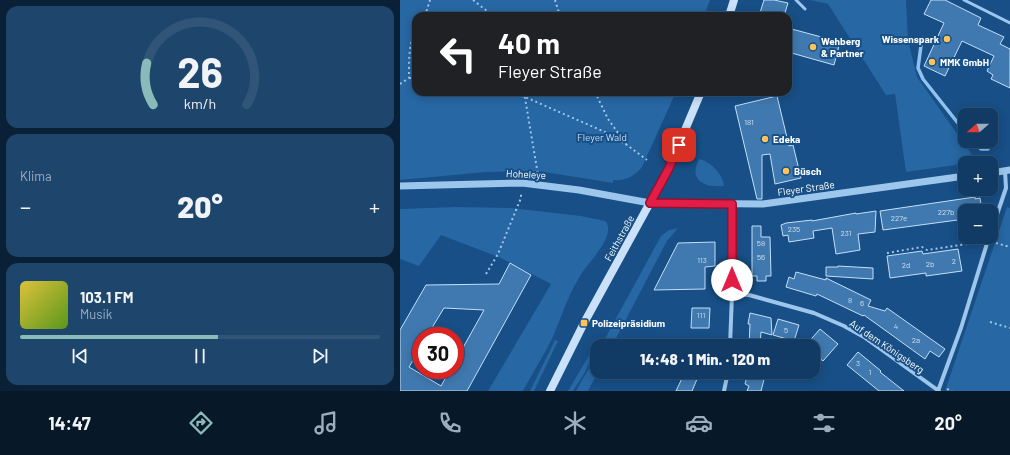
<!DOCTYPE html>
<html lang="de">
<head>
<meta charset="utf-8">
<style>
  body { margin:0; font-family:Barlow,sans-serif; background:#1e466d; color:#f1f3f6; height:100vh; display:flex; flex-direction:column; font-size:15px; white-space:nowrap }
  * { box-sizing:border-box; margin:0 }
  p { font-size:13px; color:#9cadbf }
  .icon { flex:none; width:22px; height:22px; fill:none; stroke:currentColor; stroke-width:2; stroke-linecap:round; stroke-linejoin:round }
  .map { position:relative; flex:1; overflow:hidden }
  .side { display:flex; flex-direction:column; gap:6px; padding:6px; background:#092037; width:400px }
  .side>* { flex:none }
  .banner { position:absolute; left:12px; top:12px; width:380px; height:84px; border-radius:12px; box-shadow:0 2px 10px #0003,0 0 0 1px #305578; background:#202124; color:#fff; overflow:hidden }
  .needle { width:26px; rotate:250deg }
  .buttons { position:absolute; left:558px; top:108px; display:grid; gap:8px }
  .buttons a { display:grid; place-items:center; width:40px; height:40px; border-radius:8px; background:#113b64; box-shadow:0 2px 10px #0003,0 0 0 1px #305578; font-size:20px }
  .speed { position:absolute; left:12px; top:327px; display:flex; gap:8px; font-size:20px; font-weight:700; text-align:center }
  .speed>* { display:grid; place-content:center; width:52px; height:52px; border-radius:50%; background:#113b64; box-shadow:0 2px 10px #0003,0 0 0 1px #305578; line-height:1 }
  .speed .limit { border:6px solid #d22; background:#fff; color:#111 }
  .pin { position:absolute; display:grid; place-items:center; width:34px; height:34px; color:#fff; margin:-17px; border-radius:8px; box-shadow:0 2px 6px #0006 }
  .me { position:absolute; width:44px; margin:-22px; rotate:0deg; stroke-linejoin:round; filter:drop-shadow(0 0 3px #0008) }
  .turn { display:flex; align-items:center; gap:14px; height:84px; padding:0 20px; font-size:18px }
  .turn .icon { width:52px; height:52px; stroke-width:2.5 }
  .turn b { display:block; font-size:28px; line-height:34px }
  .big { font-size:30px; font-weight:800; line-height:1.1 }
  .side .tile { flex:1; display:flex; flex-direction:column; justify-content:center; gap:6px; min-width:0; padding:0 14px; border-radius:12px; background:#1e466d }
  .side .dial { align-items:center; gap:0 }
  .dial svg { height:104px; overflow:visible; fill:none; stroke:#305578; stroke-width:7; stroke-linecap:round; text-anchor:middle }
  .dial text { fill:#f1f3f6; stroke:none }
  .song { display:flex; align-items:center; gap:12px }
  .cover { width:48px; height:48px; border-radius:6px; background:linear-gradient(135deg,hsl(50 70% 55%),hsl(90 70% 35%)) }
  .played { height:4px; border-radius:2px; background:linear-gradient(90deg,#8bbbb9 55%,#305578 55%) }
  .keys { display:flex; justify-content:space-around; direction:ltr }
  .heat { display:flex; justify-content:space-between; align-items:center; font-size:22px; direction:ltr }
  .trip { position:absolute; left:190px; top:339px; width:230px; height:40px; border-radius:12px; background:#113b64; box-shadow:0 2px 10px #0003,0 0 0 1px #305578; font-weight:800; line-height:40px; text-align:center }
  .dock { display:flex; height:64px; justify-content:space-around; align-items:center; background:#071828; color:#9cadbf }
  .dock .icon { width:28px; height:28px }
  .dock .active { color:#8bbbb9 }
  .dock b { font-size:18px; color:#f1f3f6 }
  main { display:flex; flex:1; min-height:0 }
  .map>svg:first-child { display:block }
  .green { fill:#2767a3 }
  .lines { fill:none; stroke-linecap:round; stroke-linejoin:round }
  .stream { stroke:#8fc2f0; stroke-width:3.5 }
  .building { fill:#4079af; stroke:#c3dffa; fill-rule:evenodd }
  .path { stroke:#9dc6ed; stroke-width:2; stroke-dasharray:2 3; stroke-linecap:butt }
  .service { stroke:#9dc6ed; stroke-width:3 }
  .minor { stroke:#9dc6ed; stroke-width:4 }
  .tertiary { stroke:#9dc6ed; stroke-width:7 }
  .secondary { stroke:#cae1f9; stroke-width:8 }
  .route-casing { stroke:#92132f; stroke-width:10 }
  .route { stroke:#e11d48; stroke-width:7 }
  .poi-dot { fill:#ffc459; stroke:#174f86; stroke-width:1.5 }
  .labels { text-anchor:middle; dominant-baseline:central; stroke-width:4; stroke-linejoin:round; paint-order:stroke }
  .number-label { font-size:8px; fill:#cfdeeb }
  .poi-label { font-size:10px; font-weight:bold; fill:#fff; stroke:#174f86; text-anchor:start }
  .park-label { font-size:10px; fill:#c3dffa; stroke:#174f86 }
  .street-label { font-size:10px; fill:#fff; stroke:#174f86 }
</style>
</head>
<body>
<main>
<section class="side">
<div class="tile dial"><svg viewBox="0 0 100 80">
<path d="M14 69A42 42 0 1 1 86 69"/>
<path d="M14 69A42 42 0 0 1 9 37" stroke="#8bbbb9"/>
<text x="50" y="56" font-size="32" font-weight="700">26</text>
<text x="50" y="72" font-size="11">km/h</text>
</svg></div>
<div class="tile"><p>Klima</p>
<div class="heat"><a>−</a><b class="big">20°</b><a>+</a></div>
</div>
<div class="tile">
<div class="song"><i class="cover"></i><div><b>103.1 FM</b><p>Musik</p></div></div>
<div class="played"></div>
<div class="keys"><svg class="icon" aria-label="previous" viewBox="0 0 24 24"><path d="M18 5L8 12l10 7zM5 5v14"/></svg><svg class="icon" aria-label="pause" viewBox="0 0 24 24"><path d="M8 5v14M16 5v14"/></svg><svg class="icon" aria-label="next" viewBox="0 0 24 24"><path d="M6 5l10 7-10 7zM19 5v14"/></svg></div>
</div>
</section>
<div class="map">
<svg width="610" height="391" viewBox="0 0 610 391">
  <rect width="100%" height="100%" fill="#174f86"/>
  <path class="green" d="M0,0h310l-6,16h-288v76h260l-34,75c-8,10 -17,14 -29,13v3l-75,-12 -52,1 -86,8z
    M410,0h96l2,40 9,37 60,85 -71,10 -11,-78 -9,1 -58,-91z
    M299,159c11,2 24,15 25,27 -19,2 -36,-5 -25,-27z
    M56,207l54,1 71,8 24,5c13,13 -17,42 -23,52 -12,18 -19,39 -27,59 -8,19 -22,40 -32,59h-35l63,-107 -50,-26 -60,-23 -22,31 -19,-7v-50z
    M607,207l3,1v183h-65z
    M278,228l-11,13 -55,105h-11l60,-110 8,-6z
    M155,340l3,1 -24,50h-4z
    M191,352c0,15 -11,27 -18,39h-5z
    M197,354v18h1l-10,19h-12z"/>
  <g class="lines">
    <path class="stream" d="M522,38l-4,30 5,11 42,53
      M572,141l9,8h7"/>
  </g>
  <path class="building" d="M364,0h10l14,3 -4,13h-25z
    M531,0h14l36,18 -3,7 26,12 -4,7 10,5v39l-19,-9 2,-4 -6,-4 7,-15 -32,-15 -17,35 -21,-10 20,-43 -20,-9z
    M388,28l52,14 -6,23 -46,-13z
    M377,96l12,50 4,-1 8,33 -26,6 -5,-30 -8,1v44h-5l-22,-93z
    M575,197v2l5,-1 2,13h-17v8l-82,11 -3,-19z
    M476,211l-1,21 -17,2 2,16 -24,4 -4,-26 -19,3 1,7 -25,4 -1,-7 -5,1 -2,-11 5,-2 26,-3v1l44,-8v1z
    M352,226h9v11h9l1,39h-5v5h-9v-5h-5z
    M315,242v24l-10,1v22l-51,1 24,-47z
    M558,249l4,22 -36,5v-3l-36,5 -3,-22 35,-5 1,3z
    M110,263l21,12 -64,116h-67v-61l26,-45 73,-1zM44,308l40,2 -29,52v8h-5l-9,16 -32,-19 12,-20v-11h6z
    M438,266l35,2v11l-47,-3v-9h12z
    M396,272l30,8v-2l45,22 -3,6 17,5 2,-3 58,41 -6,8 -9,-6 -5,8 -61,-44 -1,1 -46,-22 -1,2 -30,-9 3,-10 5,2z
    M292,308h18l-1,20h-18z
    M350,313l21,5 1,17 -11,-3 -1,14h-11l1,-22h-2z
    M378,319l21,6 -5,16 -21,-6z
    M420,329l18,15 -15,17 -10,-8v-7h-8z
    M458,352l23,19 -1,1 24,19h-25l-32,-26z
    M285,372h15l-8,19h-16z
    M348,372h18l-5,19h-14l2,-5 -4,-2z"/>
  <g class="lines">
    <path class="path" d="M73,0l14,11 5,5
      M155,0l5,16
      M25,16l5,-16
      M9,78h7
      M0,84l9,-6c0,-15 -1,-34 7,-48
      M107,92l18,5 80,35 22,13 20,15
      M124,92l14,83
      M195,92l13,27 18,25
      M596,243l14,4
      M487,253l35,-6 5,3 53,-8
      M86,274l12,-20 23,-56v-6
      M590,322l20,6
      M547,389l5,2"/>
    <path class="service" d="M396,0l9,9
      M564,0l46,23"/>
    <path class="minor" d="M591,232l15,-44 -1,-17
      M332,294l17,1 65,18 30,13 20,11 75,54
      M330,346l2,-52v-90
      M324,391l4,-19
      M538,391l23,-63 28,-91"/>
    <path class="tertiary" d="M591,173l19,-3
      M0,186l122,-3 57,7 71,13 113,1 202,-28"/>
    <path class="secondary" d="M329,16l5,-16
      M150,391l34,-68 85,-155 32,-76"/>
  </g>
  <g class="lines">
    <defs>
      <path id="route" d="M279,145l-10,23 -19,35 82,1v76"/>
    </defs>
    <use href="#route" class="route-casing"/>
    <use href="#route" class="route"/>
  </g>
  <g class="poi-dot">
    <circle cx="547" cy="39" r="4"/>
    <circle cx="413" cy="47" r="4"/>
    <circle cx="532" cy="62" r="4"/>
    <circle cx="365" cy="139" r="4"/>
    <circle cx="386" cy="171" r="4"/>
    <rect x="180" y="319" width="8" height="8" rx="2"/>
  </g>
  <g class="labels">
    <g class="number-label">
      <text x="349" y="122">181</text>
      <text x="546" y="212">227b</text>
      <text x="499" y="218">227e</text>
      <text x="394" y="229">235</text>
      <text x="446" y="233">231</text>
      <text x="361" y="243">58</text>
      <text x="361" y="257">56</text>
      <text x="302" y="260">113</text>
      <text x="554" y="261">2</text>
      <text x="530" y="264">2b</text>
      <text x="506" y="265">2d</text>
      <text x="450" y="300">8</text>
      <text x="462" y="303">6</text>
      <text x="301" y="315">111</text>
      <text x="496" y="326">4</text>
      <text x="386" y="330">5</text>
      <text x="516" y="340">2a</text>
      <text x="458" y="363">3</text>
      <text x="470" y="372">1</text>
    </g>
    <g class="poi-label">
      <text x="539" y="39" text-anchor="end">Wissenspark</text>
      <text x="421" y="41">Wehberg<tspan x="421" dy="12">&amp; Partner</tspan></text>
      <text x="540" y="62">MMK GmbH</text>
      <text x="373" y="139">Edeka</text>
      <text x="394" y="171">Büsch</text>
      <text x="192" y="323">Polizeipräsidium</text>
    </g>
    <g class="park-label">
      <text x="202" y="137">Fleyer Wald</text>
    </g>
    <g class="street-label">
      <text transform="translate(126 174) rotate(3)">Hoheleye</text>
      <text transform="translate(406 188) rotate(-8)">Fleyer Straße</text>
      <text transform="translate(219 238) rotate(-61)">Feithstraße</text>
      <text transform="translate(487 346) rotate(34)">Auf dem Königsberg</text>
    </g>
  </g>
</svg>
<div class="buttons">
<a><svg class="needle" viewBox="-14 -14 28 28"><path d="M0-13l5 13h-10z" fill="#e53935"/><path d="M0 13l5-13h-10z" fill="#9cadbf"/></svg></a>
<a>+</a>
<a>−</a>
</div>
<div class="speed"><div class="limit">30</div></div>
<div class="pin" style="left:279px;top:145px;background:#d93025"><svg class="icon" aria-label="arrive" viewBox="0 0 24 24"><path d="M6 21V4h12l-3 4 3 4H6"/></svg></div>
<svg class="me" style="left:332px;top:280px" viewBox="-20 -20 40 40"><circle r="19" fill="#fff"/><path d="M0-13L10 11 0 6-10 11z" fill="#e11d48"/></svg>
<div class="trip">14:48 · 1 Min. · 120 m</div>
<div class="banner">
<div class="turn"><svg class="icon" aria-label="left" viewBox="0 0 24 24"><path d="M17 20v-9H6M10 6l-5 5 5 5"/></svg><div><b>40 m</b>Fleyer Straße</div></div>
</div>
</div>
</main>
<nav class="dock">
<b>14:47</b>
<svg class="icon active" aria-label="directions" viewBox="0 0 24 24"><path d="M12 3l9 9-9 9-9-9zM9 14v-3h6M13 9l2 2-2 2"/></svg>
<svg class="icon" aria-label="music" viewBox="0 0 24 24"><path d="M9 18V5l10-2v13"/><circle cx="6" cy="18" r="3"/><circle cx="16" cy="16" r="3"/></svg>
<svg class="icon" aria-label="phone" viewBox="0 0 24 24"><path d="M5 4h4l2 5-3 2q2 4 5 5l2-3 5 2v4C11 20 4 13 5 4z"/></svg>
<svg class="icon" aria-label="climate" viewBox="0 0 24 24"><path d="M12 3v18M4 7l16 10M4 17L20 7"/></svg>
<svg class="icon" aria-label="car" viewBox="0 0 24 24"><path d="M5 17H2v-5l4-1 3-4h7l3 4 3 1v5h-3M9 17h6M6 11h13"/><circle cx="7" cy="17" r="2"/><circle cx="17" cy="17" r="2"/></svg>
<svg class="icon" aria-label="filters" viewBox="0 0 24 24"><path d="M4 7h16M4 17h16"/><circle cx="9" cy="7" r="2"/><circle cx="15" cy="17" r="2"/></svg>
<b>20°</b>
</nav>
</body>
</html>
